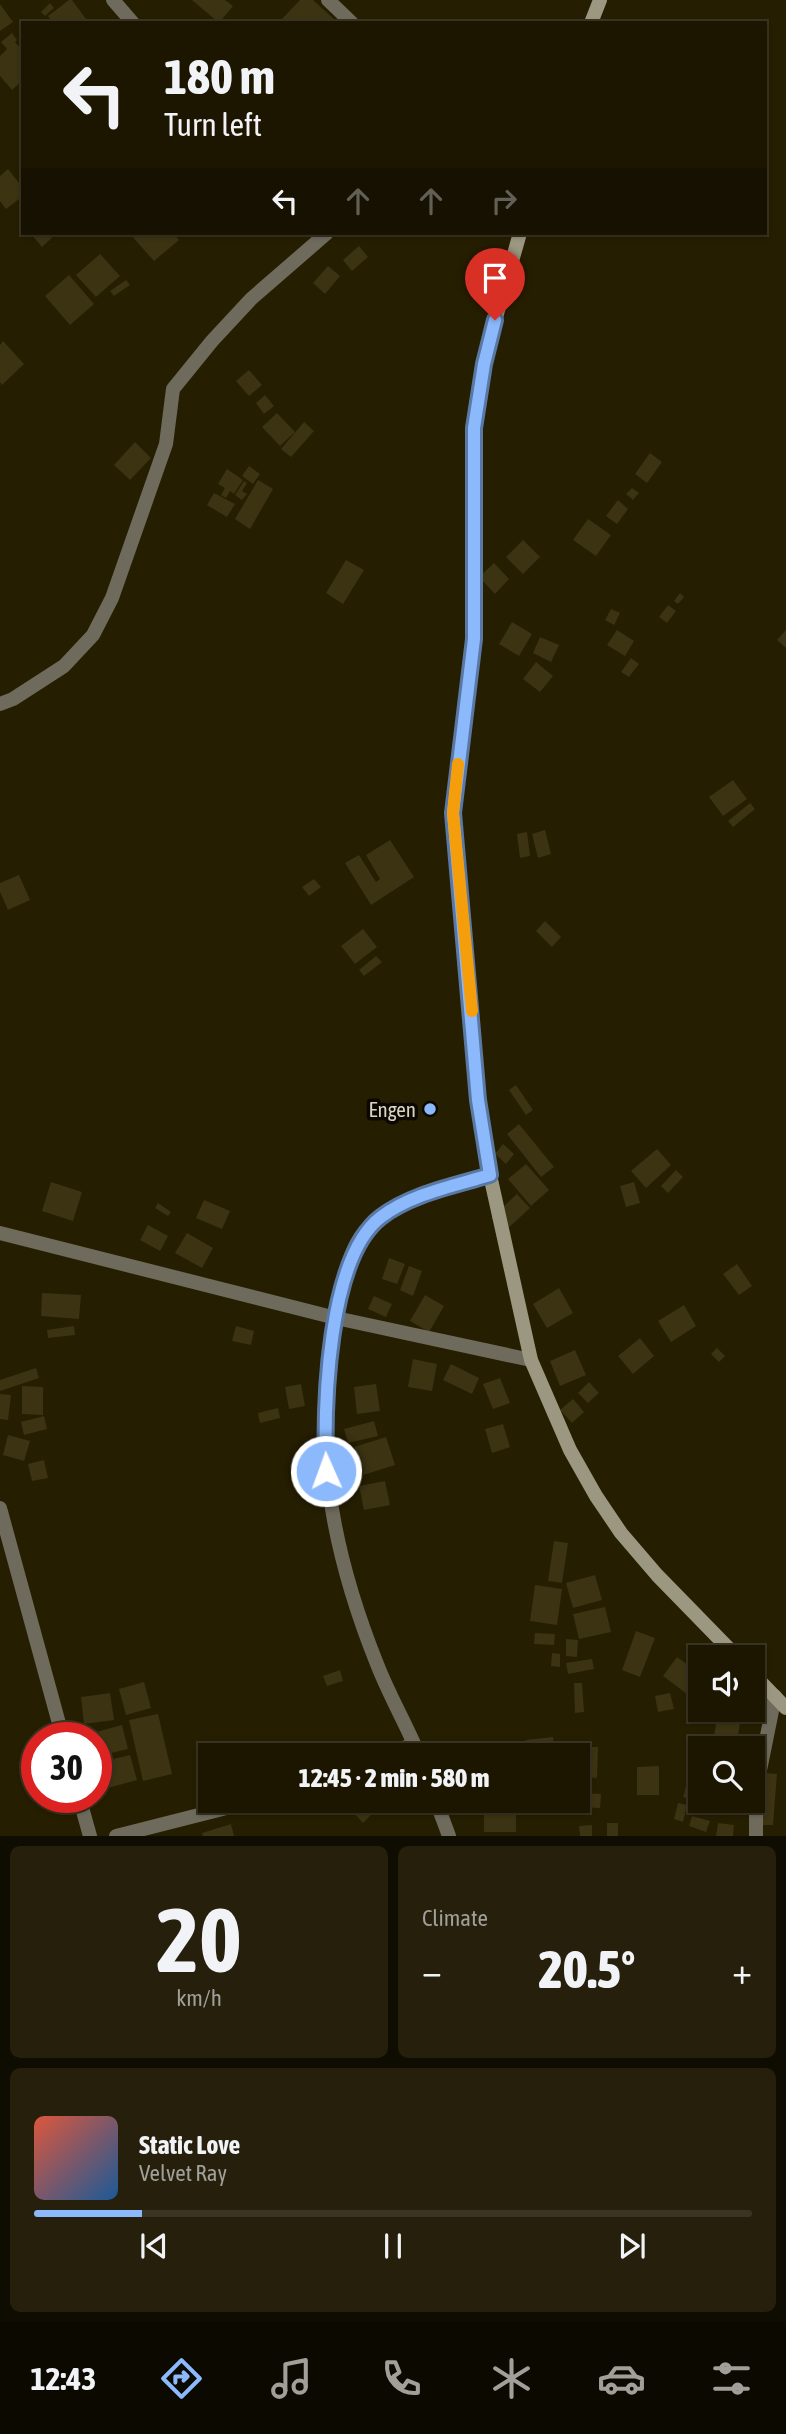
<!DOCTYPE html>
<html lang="en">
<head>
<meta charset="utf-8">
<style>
  body { margin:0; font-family:"Asap Condensed",sans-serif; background:#251f0b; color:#f1f3f6; height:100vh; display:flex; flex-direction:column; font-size:26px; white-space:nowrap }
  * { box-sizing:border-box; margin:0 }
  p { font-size:23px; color:#a09f99 }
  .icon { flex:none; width:38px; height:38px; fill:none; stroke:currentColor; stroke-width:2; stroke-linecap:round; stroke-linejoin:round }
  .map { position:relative; height:1836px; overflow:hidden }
  .drawer { display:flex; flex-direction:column; gap:10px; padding:10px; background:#0f0c01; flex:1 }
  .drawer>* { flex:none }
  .hud { position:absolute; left:21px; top:21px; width:746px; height:214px; border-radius:0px; box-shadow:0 2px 5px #0004,0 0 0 2px #3a3523; background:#1c1601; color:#f1f3f6; overflow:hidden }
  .fabs { position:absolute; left:688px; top:1645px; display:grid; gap:14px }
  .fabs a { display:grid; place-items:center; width:77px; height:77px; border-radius:0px; background:#1c1601; box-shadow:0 2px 5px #0004,0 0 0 2px #3a3523; font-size:35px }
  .speed { position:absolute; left:21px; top:1722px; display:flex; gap:14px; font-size:35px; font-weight:700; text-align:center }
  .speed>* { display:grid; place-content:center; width:91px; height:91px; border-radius:50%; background:#1c1601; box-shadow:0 2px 5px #0004,0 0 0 2px #3a3523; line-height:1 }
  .speed .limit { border:10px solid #d22; background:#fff; color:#111 }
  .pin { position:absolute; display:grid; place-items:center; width:60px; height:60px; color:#fff; margin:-72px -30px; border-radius:50% 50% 50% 0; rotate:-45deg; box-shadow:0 0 7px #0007 }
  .pin .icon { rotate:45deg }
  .me { position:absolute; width:77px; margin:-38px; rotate:358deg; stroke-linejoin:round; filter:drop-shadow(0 0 5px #0008) }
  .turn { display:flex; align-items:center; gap:24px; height:147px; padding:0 28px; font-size:32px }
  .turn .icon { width:91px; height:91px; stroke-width:2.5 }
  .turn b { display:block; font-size:49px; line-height:60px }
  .lanes { display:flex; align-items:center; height:66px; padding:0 28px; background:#0003; justify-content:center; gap:35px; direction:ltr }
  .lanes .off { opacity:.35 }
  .big { font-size:52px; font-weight:800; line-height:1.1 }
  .drawer .tile { flex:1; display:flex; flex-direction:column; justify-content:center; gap:10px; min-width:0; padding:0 24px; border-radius:10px; background:#251f0b }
  .drawer .dial { align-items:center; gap:0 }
  .dial b { font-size:91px; line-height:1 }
  .song { display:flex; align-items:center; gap:21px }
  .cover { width:84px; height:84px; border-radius:10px; background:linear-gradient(135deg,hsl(10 70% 55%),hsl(210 70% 35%)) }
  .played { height:7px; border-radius:4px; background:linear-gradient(90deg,#8bb9fc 15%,#3a3523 15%) }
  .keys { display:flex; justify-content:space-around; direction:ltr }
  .heat { display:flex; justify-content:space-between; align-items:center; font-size:38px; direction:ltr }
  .drawer .tiles { flex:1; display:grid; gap:10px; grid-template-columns:1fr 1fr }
  .tile:last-child { grid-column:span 2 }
  .trip { position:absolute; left:198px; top:1743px; width:392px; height:70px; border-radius:0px; background:#1c1601; box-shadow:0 2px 5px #0004,0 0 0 2px #3a3523; font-weight:800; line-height:70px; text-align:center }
  .tabs { display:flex; height:112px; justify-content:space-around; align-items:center; background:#0b0900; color:#a09f99 }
  .tabs .icon { width:49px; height:49px }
  .tabs .selected { color:#8bb9fc }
  .tabs b { font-size:32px; color:#f1f3f6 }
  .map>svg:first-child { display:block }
  .building { fill:#3b3312 }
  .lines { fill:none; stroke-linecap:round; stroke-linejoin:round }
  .street { stroke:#6e6b5d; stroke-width:14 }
  .secondary { stroke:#9c9781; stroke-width:14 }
  .route-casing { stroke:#5a78a4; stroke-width:18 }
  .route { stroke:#8bb9fc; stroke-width:12 }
  .slow { stroke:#f59e0b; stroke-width:12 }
  .poi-dot { fill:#8bb9fc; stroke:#0c0801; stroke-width:2.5 }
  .labels { text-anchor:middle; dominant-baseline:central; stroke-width:7; stroke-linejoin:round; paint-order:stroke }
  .poi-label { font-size:21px; fill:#d9d5c4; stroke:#0c0801; text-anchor:end }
</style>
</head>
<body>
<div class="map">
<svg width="786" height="1836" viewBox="0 0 786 1836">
  <rect width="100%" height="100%" fill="#261e01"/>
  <path class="building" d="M69,0h3l17,23h-36l-5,-7z
    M192,0h33l8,6 -14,17z
    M300,0h13l21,19 -3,4h-49l-2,-2z
    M50,3l4,5 -9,8 -4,-4z
    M0,4l13,18 -13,9z
    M12,33l5,7 -2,2 8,9v29l-11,10 -12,-14v-20l7,-7 -6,-7z
    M8,169l15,19v8l-17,13 -6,-8v-25z
    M30,233h27l-15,14z
    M129,233h44l6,7 -25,21z
    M359,246l9,11 -16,14 -9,-11z
    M100,254l20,22 -24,21 -20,-22z
    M328,266l12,10 -15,18 -12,-11z
    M69,275l25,29 -24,21 -25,-29z
    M126,280l4,5 -16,11 -4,-5z
    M3,341l21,23 -22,21 -2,-3v-37z
    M249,370l13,15 -13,11 -13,-15z
    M265,395l9,11 -10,8 -8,-11z
    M277,413l18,19 -15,14 -18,-19z
    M304,422l10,9 -23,26 -10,-8z
    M135,442l16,16 -21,22 -16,-15z
    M650,453l12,9 -15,21 -12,-9z
    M249,466l11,8 -7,10 -11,-8z
    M227,469l16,11 -9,14 -4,-3 -4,7 -5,-3 4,-7 -7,-4z
    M258,480l15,9 -23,40 -15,-10z
    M244,481l3,2 -5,8 5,3 -5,6 -7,-5z
    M632,488l7,5 -6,7 -7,-6z
    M214,493l21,11 -8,13 -20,-12z
    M618,500l10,9 -11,15 -11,-8z
    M588,519l23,16 -15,21 -23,-16z
    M523,540l17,17 -17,17 -17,-17z
    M346,560l18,10 -21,34 -17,-11z
    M494,563l15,16 -14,15 -16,-17z
    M680,593l4,4 -6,7 -4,-3z
    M668,605l8,6 -9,12 -8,-6z
    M611,609l9,4 -6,12 -9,-5z
    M512,622l20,12 -13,22 -20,-12z
    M617,630l17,11 -9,15 -18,-11z
    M786,630v18l-9,-8z
    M540,637l19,8 -8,17 -18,-9z
    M631,658l8,6 -10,13 -8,-5z
    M536,662l17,14 -13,16 -17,-13z
    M733,780l14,19 -24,17 -14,-19z
    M750,803l5,6 -22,18 -5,-6z
    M545,830l6,24 -13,4 -6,-24z
    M527,832l3,24 -10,2 -3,-24z
    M390,840l24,37 -43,28 -26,-42 14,-8 17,27 4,-3 -14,-24z
    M19,875l11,25 -22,10 -8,-18v-9z
    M314,879l7,8 -12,9 -7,-9z
    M545,921l16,16 -9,10 -16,-16z
    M363,929l14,18 -22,17 -14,-18z
    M376,956l6,6 -18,14 -5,-6z
    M516,1085l17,25 -7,5 -17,-25z
    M519,1124l35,43 -13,10 -34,-43z
    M503,1144l11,10 -8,10 -11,-10z
    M657,1149l14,16 -25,23 -15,-17z
    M526,1164l23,26 -18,16 -23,-27z
    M676,1170l7,7 -15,16 -7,-7z
    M51,1182l31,10 -9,29 -31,-10z
    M634,1182l6,21 -14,4 -6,-21z
    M517,1194l13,14 -26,24 -13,-14z
    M204,1200l26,11 -8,18 -26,-11z
    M158,1203l13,9 -3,4 -13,-8z
    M148,1225l20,11 -8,15 -20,-11z
    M187,1233l26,15 -11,20 -27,-15z
    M389,1258l16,6 -8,20 -15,-5z
    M737,1264l15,22 -13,9 -16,-21z
    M409,1266l13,5 -9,25 -13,-6z
    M559,1288l14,25 -26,15 -14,-24z
    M42,1293l39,2 -2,24 -38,-3z
    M425,1295l19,11 -15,26 -19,-11z
    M374,1296l18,8 -6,13 -18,-8z
    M684,1305l12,21 -25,16 -13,-21z
    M74,1326l1,9 -27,3 -1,-8z
    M236,1326l18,5 -3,14 -19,-4z
    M640,1338l14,18 -21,18 -15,-18z
    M717,1348l8,8 -6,6 -8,-8z
    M575,1350l11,25 -26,11 -10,-25z
    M413,1359l24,5 -5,27 -24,-4z
    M451,1364l28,14 -7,16 -29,-14z
    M36,1368l3,10 -39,13v-11z
    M500,1378l10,25 -17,6 -10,-25z
    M589,1382l10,11 -11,10 -10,-10z
    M301,1384l4,22 -16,3 -4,-22z
    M376,1384l4,27 -23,3 -3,-27z
    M22,1386l21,1v28l-21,-1z
    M0,1394l11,1 -3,25 -8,-1z
    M573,1399l11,13 -12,11 -12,-13z
    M278,1408l2,10 -20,5 -2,-10z
    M44,1416l3,13 -23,6 -3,-13z
    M374,1421l4,15 -30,7 -4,-14z
    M503,1424l7,23 -18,6 -7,-24z
    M8,1435l22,6 -6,20 -21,-6z
    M386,1437l9,28 -32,10 -9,-28z
    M44,1460l4,18 -16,3 -4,-17z
    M385,1481l5,24 -26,5 -5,-24z
    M554,1541l14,2 -6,40 -14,-2z
    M595,1575l7,25 -29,8 -7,-25z
    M535,1585l27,4 -5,36 -27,-4z
    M605,1607l6,25 -32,7 -6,-25z
    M636,1631l19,7 -15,39 -18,-7z
    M535,1633l20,1 -1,11 -20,-1z
    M566,1639l12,1 -1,17 -11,-1z
    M552,1653l8,1v13l-9,-1z
    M677,1657l23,17 -13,20 -24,-18z
    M592,1659l2,10 -26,5 -2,-11z
    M340,1670l3,11 -16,5 -4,-10z
    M144,1682l7,26 -25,7 -7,-26z
    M574,1683h8l2,29 -9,1z
    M110,1693l4,27 -30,4 -3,-27z
    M670,1693l4,16 -16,3 -3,-16z
    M158,1714l14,60 -29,7 -14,-61z
    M717,1719l23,4 -4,25h-24z
    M122,1725l6,24 -29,7 -3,-18 -3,-5z
    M553,1737l2,18h-27l-2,-15z
    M581,1747h17l-1,31 -16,-1z
    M130,1755l7,25 -29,8 -7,-26z
    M659,1766v29h-22v-28z
    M690,1772l10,3v27l-17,-5z
    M765,1773l12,1 -4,51h-12z
    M583,1793l18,1 -1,14 -19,-1z
    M343,1801h28l7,7 -15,15z
    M535,1801h32l1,4 -33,2z
    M716,1801h22v9l-21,2z
    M678,1803l9,2 -4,17 -9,-3z
    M484,1805h32v27h-32z
    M692,1816l18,5 -4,11 -17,-6z
    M607,1823h11v13h-11z
    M718,1823l16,2 -1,11h-17z
    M231,1824l3,12h-31l-1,-3z
    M592,1825v11h-12l-1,-10z"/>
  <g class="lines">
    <path class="street" d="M113,0l20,23
      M328,0l24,23
      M0,704l13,-5 51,-33 29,-31 19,-37 54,-154 7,-55 39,-48 39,-42 76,-66
      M0,1233l336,85 195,42
      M0,1508l63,230
      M383,1755l31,-11
      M419,1755c-13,-31 -30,-60 -42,-91 -47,-117 -69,-236 -38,-359 6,-24 9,-55 26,-74 30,-34 84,-43 125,-56
      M79,1797l11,39
      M436,1801l13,35
      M116,1836l138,-35
      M756,1836v-46l19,-94"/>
    <path class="secondary" d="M591,23l9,-23
      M520,233l-31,109 -15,86v211l-22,174 26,287 12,75 41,185 39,90 26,46 25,37 36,42 80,82
      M752,1673l34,35"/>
  </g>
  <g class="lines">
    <defs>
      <path id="route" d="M326,1471c-2,-64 1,-213 55,-254 30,-23 73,-31 109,-42l-12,-75 -25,-287 21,-174v-211l10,-64 11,-44"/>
    </defs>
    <use href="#route" class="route-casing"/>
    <use href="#route" class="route"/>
    <path class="slow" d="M458,764l-5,49 19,198"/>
  </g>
  <circle class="poi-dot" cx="430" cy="1109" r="7"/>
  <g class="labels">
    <g class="poi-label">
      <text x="416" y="1109">Engen</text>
    </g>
  </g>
</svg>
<div class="fabs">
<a><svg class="icon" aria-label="sound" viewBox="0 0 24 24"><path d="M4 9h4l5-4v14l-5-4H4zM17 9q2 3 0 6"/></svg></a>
<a><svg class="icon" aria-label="search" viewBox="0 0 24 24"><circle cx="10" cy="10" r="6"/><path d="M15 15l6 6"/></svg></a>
</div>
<div class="speed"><div class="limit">30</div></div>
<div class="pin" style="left:495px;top:320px;background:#d93025"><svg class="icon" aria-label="arrive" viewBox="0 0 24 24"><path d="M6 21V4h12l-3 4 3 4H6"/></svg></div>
<svg class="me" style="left:326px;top:1471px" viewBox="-20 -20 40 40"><circle r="17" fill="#8bb9fc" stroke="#fff" stroke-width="3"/><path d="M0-11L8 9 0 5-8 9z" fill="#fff"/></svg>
<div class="trip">12:45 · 2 min · 580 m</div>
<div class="hud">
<div class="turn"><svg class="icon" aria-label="left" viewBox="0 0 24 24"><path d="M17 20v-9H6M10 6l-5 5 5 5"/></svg><div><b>180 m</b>Turn left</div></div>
<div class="lanes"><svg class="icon" aria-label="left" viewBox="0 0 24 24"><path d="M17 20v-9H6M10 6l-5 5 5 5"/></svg><svg class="icon off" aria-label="ahead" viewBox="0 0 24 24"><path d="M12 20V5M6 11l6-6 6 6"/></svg><svg class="icon off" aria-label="ahead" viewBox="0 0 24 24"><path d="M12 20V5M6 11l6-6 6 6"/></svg><svg class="icon off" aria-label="right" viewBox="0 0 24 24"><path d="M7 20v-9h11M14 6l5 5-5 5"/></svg></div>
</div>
</div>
<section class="drawer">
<div class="tiles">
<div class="tile dial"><b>20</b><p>km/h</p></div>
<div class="tile"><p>Climate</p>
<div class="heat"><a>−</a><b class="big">20.5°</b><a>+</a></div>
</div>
<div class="tile">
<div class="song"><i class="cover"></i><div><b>Static Love</b><p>Velvet Ray</p></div></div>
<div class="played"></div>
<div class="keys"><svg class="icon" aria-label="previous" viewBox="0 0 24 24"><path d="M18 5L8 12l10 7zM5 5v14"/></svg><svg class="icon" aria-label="pause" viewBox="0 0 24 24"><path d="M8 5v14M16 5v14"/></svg><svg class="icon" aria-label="next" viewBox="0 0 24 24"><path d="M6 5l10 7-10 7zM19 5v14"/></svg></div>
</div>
</div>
</section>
<nav class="tabs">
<b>12:43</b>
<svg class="icon selected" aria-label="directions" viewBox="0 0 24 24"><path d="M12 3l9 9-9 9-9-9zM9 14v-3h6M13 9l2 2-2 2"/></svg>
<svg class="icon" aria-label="music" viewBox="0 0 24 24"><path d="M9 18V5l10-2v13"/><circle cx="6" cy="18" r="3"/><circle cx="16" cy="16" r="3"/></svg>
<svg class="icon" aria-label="phone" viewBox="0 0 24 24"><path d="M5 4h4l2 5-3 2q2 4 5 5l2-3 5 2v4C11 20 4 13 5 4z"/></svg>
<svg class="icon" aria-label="climate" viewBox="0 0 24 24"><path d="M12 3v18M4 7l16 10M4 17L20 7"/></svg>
<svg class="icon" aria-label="car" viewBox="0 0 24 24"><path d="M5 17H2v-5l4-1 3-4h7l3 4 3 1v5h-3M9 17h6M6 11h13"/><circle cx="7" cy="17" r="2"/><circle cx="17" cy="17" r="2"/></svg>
<svg class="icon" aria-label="filters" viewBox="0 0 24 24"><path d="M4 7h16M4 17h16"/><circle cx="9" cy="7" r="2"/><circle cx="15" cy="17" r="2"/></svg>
</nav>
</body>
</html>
